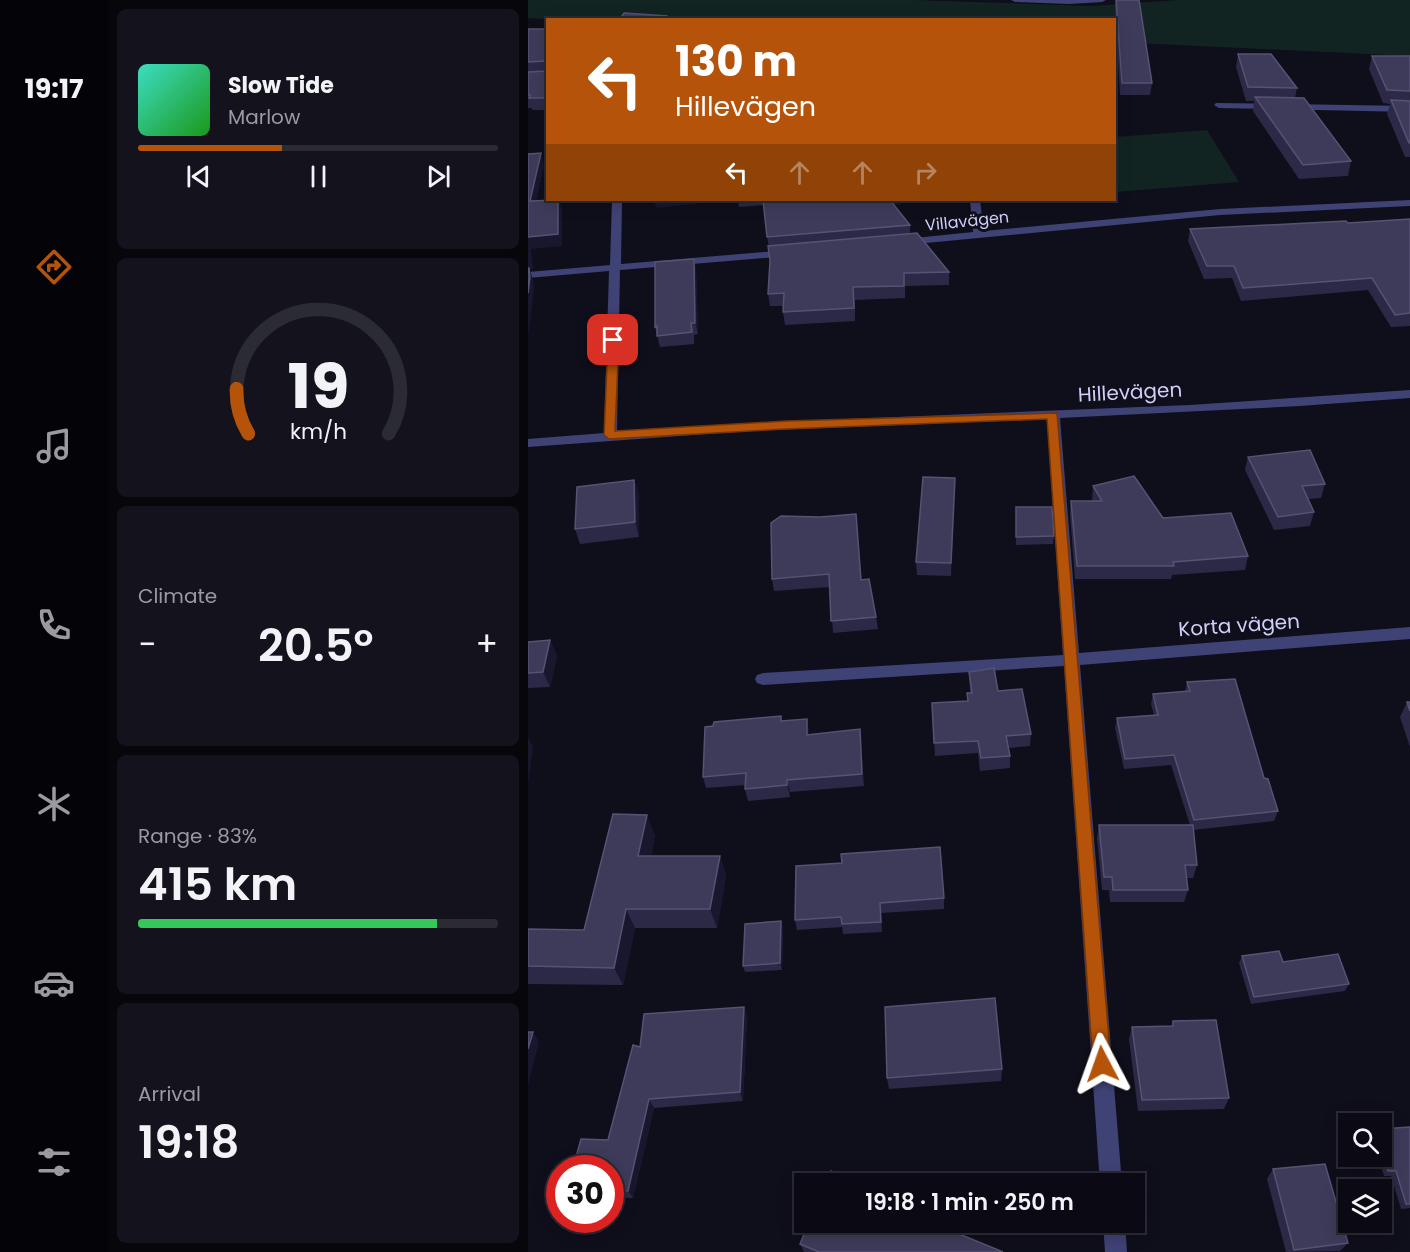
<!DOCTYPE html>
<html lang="en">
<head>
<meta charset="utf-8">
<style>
  body { margin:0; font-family:Poppins,sans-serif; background:#14131d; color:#f1f3f6; height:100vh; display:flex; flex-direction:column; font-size:22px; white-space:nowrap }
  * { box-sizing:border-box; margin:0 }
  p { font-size:20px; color:#9a9aa0 }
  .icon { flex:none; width:33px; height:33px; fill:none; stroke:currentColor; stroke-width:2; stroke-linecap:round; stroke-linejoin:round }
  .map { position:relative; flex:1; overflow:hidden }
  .drawer { display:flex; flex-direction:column; gap:9px; padding:9px; background:#06060b; width:420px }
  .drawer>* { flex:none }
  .banner { position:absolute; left:18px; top:18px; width:570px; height:183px; border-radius:0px; box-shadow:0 3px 15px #0003,0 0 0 2px #2b2b34; background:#b45309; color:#fff; overflow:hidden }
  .controls { position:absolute; left:810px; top:1113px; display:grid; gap:12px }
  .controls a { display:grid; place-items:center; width:54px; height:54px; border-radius:0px; background:#0b0a14; box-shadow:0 3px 15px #0003,0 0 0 2px #2b2b34; font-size:30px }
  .speed { position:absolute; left:18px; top:1155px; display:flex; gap:12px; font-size:30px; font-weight:700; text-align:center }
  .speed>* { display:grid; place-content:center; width:78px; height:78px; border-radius:50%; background:#0b0a14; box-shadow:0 3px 15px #0003,0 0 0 2px #2b2b34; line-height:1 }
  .speed .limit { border:9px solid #d22; background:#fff; color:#111 }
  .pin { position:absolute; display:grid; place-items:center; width:51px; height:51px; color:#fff; margin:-26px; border-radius:12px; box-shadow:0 3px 9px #0006 }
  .me { position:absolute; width:66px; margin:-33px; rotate:356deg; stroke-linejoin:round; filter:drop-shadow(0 0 4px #0008) }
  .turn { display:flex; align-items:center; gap:21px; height:126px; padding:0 30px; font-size:27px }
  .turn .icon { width:78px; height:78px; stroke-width:2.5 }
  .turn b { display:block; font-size:42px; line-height:51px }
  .lanes { display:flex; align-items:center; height:57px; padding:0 30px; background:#0003; justify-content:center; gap:30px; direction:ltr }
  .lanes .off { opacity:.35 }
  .big { font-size:45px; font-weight:600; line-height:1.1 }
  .drawer .tile { flex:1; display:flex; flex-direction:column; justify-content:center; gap:9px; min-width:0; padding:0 21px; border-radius:9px; background:#14131d }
  .drawer .dial { align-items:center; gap:0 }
  .dial svg { height:156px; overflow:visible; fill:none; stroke:#2b2b34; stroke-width:7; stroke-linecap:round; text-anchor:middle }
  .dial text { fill:#f1f3f6; stroke:none }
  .song { display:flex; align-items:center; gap:18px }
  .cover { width:72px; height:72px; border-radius:9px; background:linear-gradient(135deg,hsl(170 70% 55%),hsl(120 70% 35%)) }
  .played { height:6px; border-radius:3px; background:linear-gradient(90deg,#b45309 40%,#2b2b34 40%) }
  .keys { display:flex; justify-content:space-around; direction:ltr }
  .heat { display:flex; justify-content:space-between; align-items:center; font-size:33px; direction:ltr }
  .charge { height:9px; border-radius:4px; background:linear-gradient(90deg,#34c759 83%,#2b2b34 0) }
  .trip { position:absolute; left:266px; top:1173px; width:351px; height:60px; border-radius:0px; background:#0b0a14; box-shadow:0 3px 15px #0003,0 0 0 2px #2b2b34; font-weight:600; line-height:60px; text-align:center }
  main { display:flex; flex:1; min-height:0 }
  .dock { display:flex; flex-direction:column; width:108px; justify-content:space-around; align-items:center; background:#040408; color:#9a9aa0 }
  .dock .icon { width:42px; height:42px }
  .dock .on { color:#b45309 }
  .dock b { font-size:27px; color:#f1f3f6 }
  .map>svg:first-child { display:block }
  .green { fill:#122422 }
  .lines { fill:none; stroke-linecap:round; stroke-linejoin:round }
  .minor { fill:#3f4274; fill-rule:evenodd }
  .wall { fill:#2c2947 }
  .shaded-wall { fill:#19172e }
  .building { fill:#3e3b5a; stroke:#555273; stroke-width:1.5 }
  .route { fill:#b45309; stroke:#753606; stroke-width:1.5 }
  .labels { text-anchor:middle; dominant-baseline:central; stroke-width:6; stroke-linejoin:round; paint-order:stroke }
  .far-street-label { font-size:16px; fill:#d0cff8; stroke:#0f0e1b }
  .street-label { font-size:20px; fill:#d0cff8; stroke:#0f0e1b }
</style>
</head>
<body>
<main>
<nav class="dock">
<b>19:17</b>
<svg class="icon on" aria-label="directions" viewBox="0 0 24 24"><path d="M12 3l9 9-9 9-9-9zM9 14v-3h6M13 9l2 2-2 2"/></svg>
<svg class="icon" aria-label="music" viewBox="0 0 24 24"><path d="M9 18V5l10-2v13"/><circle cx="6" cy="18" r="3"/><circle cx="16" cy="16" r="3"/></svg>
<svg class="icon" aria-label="phone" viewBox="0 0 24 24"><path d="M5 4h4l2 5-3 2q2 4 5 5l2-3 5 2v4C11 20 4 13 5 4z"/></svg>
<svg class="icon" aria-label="climate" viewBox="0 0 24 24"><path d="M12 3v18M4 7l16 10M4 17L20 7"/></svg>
<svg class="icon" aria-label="car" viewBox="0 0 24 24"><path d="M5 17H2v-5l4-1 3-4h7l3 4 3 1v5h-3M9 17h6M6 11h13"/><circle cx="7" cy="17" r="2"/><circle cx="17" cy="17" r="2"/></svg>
<svg class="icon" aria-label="filters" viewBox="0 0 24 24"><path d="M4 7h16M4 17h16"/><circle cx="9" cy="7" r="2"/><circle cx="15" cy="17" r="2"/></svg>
</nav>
<section class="drawer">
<div class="tile">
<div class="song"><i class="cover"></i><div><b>Slow Tide</b><p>Marlow</p></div></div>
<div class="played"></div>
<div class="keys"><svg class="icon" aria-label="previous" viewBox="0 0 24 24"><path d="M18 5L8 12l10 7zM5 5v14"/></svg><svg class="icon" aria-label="pause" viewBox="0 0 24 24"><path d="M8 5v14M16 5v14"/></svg><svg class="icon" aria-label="next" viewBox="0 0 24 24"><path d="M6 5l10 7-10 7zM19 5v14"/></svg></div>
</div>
<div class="tile dial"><svg viewBox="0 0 100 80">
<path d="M14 69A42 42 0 1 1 86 69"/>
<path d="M14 69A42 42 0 0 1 8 46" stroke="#b45309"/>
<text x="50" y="56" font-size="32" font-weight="700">19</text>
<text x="50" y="72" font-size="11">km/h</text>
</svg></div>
<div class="tile"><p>Climate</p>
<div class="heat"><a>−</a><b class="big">20.5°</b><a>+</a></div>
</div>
<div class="tile"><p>Range · 83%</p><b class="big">415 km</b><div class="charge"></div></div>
<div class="tile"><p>Arrival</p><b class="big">19:18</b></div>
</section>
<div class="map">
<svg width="882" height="1252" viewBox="0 0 882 1252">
  <rect width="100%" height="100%" fill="#0f0e1b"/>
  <path class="green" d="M0,0h386l177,6 88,-6h231v56l-295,-14 -1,-22h-558l-28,-2z
    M679,130l32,52 -124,10v-55z"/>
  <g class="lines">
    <path class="minor" d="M483,0h95l-4,2 -33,2 -54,-2z
      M688,103l194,3v6l-191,-4 -5,-3z
      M84,200h10l-1,64 167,-14 5,3 -5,3 -168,14 -3,162 131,-9 442,-18 220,-15v8l-110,8 -240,12 19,235 331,-26v12l-330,26 42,519h-22l-36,-518 -301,19 -6,-2 -2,-4 2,-4 6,-2 300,-18 -16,-236 -299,12 -220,16v-8l76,-6 5,-162 -81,7v-6l82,-7z
      M442,200h10l4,31 236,-22 190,-9v6l-190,9 -315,30 -5,-3 5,-3 68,-7z
      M575,1222h22l2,30h-22z"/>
  </g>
  <path class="wall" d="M588,0l36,83 -2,12h-30l-5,-84z
    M0,29h20v81h-16v-2h-4z
    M710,54l59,34 -2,10 56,63 -3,15 -49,3 -46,-68 1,-10h-8l-10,-34z
    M844,56h38v101h-5l-18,-43 3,-10 -7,-1 -14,-34z
    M210,200h163v4l-7,1 16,20v8l39,39v13l-44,1v12l-50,2v21l-70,4 -2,-13v-6h-13l-2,-12 2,-33 -6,-56 -25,2z
    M882,219v107l-19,1 -23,-37 -127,11 -9,-23 -28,1 -16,-38 2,-12 158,-6z
    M166,259l2,11 2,64 -4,1v9l-34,3 -5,-20z
    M720,457l77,27 -4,14 -13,1 6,13 -4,14 -36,4 -29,-60z
    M427,478l-4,98 -34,-1 -1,-13z
    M106,480l5,15v42l-59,7 -5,-15z
    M565,486l155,70 -3,14 -73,5 -1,4h-96l-5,-65 1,-13h21z
    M488,507l38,29 -1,8 -37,1z
    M243,523l90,57 15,37 2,12 -45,4 -3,-46 -56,4 -2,-12z
    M22,640l7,16 -7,31 -22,1v-46z
    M441,672l29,19 33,43 -1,12 -21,2 1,8v12l-30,3 -2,-18 -43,3 -3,-53 35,-2v-8h3z
    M659,682l77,96 14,33 -4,10 -81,9 4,35 -4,13h-7l2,12 -4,12h-74l-1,-12h-7l-5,-52 2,-13h91l-19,-60 -47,4 -9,-41 2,-10 37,-3 -3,-11 2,-10 32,-3z
    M879,702h3v45l-10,-30z
    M253,716l1,5 25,-2 2,15 51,-5 4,57 -74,6v5l-42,4 -3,-12 1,-4 -40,3 -3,-11z
    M127,835l-4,21h69l6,20 -9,52h-82l-12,57 -95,-1v-55l56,1z
    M268,866l148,32v11l-63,4 1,19 -39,2 -1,-7 -45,3 -2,-10z
    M253,921l2,7 -1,42 -37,2 -2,-6z
    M714,956l41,6 66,22 -4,7 -94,13 -12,-41z
    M219,1016l-4,85 -89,7 -21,90 -23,-1v-29l-2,-28 32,-93z
    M645,1021l56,77 -5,11 -86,2 -9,-72 3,-12 39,-1z
    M474,1069l-1,12 -112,8 -2,-11z
    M882,1127v81l-9,1 -10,-33h-7l-6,-20h4v-27z
    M745,1169l75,74 -8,8 -54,1 -19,-73z
    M272,1244l203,8h-199z"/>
  <path class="shaded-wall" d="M13,153l3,12 -10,48 -4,-12z
    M31,200l3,10v36l-31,3 2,20 -3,1 3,10 1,9 -6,48v-100z
    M126,200h75l-73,8z
    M358,200h15v4l-15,2z
    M166,259l2,11 2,64 -3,-11z
    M427,478v13l-4,85v-13z
    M106,480l5,15v42l-4,-15z
    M22,640l7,16 -7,31 -7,-15z
    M279,719l2,12v16l-2,-12z
    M332,729l1,12 3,45 -2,-12z
    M0,737l5,10 -5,37z
    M259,780l3,12v5l-3,-12z
    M119,815l8,20 -8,40 -9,-19z
    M192,856l6,20 -9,52 -7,-19z
    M98,909l9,19 -12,57 -9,-17z
    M253,921l2,7 -1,42 -2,-7z
    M216,1007l3,9 -4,85 -3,-9z
    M5,1032l6,10 -11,43v-36z
    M121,1099l5,9 -21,90 -5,-7z"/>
  <path class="building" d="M588,0h23l13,83h-30z
    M96,13l43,3 -1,4h-47z
    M0,29h20v69h-19l1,-3h-2v-23l18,-1 1,-8 -2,-2 -17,1z
    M710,54h33l26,34 -49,-1z
    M844,56h38v35l-23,-1z
    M727,97l49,1 47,63 -48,4z
    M863,100l19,1v42h-1z
    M13,153l-11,48 28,-1v34l-30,3v-83z
    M235,200h127l20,25 -143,12z
    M882,219v94l-15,2 -23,-37 -129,10 -9,-22h-27l-17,-37 156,-8 2,2z
    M389,233l32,39 -45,1v13l-51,1 1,21 -71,4 1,-19 -16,1 2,-33 -2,-15z
    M166,259l1,64h-4l1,9 -35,4v-10l-2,1v-65z
    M0,268h1l1,9 -2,16z
    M782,450l15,34 -23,2 12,26 -36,5 -30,-60z
    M606,476l29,42 68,-5 17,43 -75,6 1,4h-97l-6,-65h31l-9,-15z
    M395,477l32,1 -4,85 -35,-1z
    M106,480l1,42 -60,7 2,-42z
    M488,507h36l2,29 -38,1z
    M328,514l5,66 8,-1 7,38 -45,4 -2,-47 -57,5 -1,-56 10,-7 39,1z
    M22,640l-7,32 -15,1v-31z
    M466,668l4,23 24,-2 9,45 -25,2 4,20 -29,2 -3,-17 -44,2 -2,-40 36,-2 -1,-8h5l-3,-21z
    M707,679l29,99 4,1 10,32 -84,9 -20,-65 -49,4 -8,-41 41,-3 -5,-21 37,-3 -3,-9z
    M879,702h3v9z
    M253,716v5l26,-2v16l53,-6 2,45 -75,6v5l-42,4 1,-16 -43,4 2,-50 8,-1 1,-4z
    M85,814l34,1 -9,41h82l-10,53h-84l-12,59 -86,-2v-37l56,1z
    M571,825h94l4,40h-12l3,25h-75l-1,-13h-8z
    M412,847l4,51 -64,5 1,19 -39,2 -1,-7 -46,3 1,-54 46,-3 -1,-9z
    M253,921l-1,42 -37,3 2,-42z
    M751,951l4,11 55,-8 11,30 -95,13 -12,-41z
    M467,998l7,71 -115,9 -2,-71z
    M216,1007l-4,85 -91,7 -21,92 -18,-1v-22h-37l8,-29 27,1 25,-95 7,2 4,-33z
    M688,1020l13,78 -87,2 -10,-73 41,-1v-5z
    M0,1032h5l-5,17z
    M882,1127v77h-4l-10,-33h-8l-6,-24v-18z
    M797,1164l23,79 -54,7 -21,-81z
    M303,1171l30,13h-35z
    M281,1222h121l73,30h-184l-19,-8z"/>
  <path class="route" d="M85,337l6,3 -4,91 171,-10 271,-8 54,651 -3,7 -6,2 -7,-2 -2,-7 -46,-645 -261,10 -177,10 -5,-4 4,-95z"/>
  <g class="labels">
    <g class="far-street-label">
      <text transform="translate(439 221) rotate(-6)">Villavägen</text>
    </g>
    <g class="street-label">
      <text transform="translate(602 392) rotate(-3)">Hillevägen</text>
      <text transform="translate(711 625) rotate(-4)">Korta vägen</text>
    </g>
  </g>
</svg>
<div class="controls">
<a><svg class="icon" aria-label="search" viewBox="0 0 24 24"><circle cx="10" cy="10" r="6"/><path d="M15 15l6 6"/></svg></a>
<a><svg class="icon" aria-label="layers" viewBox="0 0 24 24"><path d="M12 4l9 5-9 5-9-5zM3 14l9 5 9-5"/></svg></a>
</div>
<div class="speed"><div class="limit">30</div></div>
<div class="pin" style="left:85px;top:340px;background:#d93025"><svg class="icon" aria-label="arrive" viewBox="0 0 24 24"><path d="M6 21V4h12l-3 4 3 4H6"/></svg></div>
<svg class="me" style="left:574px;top:1064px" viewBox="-20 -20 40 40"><path d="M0-17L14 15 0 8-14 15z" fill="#b45309" stroke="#fff" stroke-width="4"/></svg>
<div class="trip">19:18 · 1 min · 250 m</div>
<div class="banner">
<div class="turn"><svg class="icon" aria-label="left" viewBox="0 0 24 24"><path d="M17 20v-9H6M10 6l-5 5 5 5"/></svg><div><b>130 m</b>Hillevägen</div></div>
<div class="lanes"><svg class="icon" aria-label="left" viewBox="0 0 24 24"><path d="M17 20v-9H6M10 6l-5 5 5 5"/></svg><svg class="icon off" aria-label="ahead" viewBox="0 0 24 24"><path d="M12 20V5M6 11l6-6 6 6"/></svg><svg class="icon off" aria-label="ahead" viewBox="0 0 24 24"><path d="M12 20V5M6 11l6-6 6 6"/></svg><svg class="icon off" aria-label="right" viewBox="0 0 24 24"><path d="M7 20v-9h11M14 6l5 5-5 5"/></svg></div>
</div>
</div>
</main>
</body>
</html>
